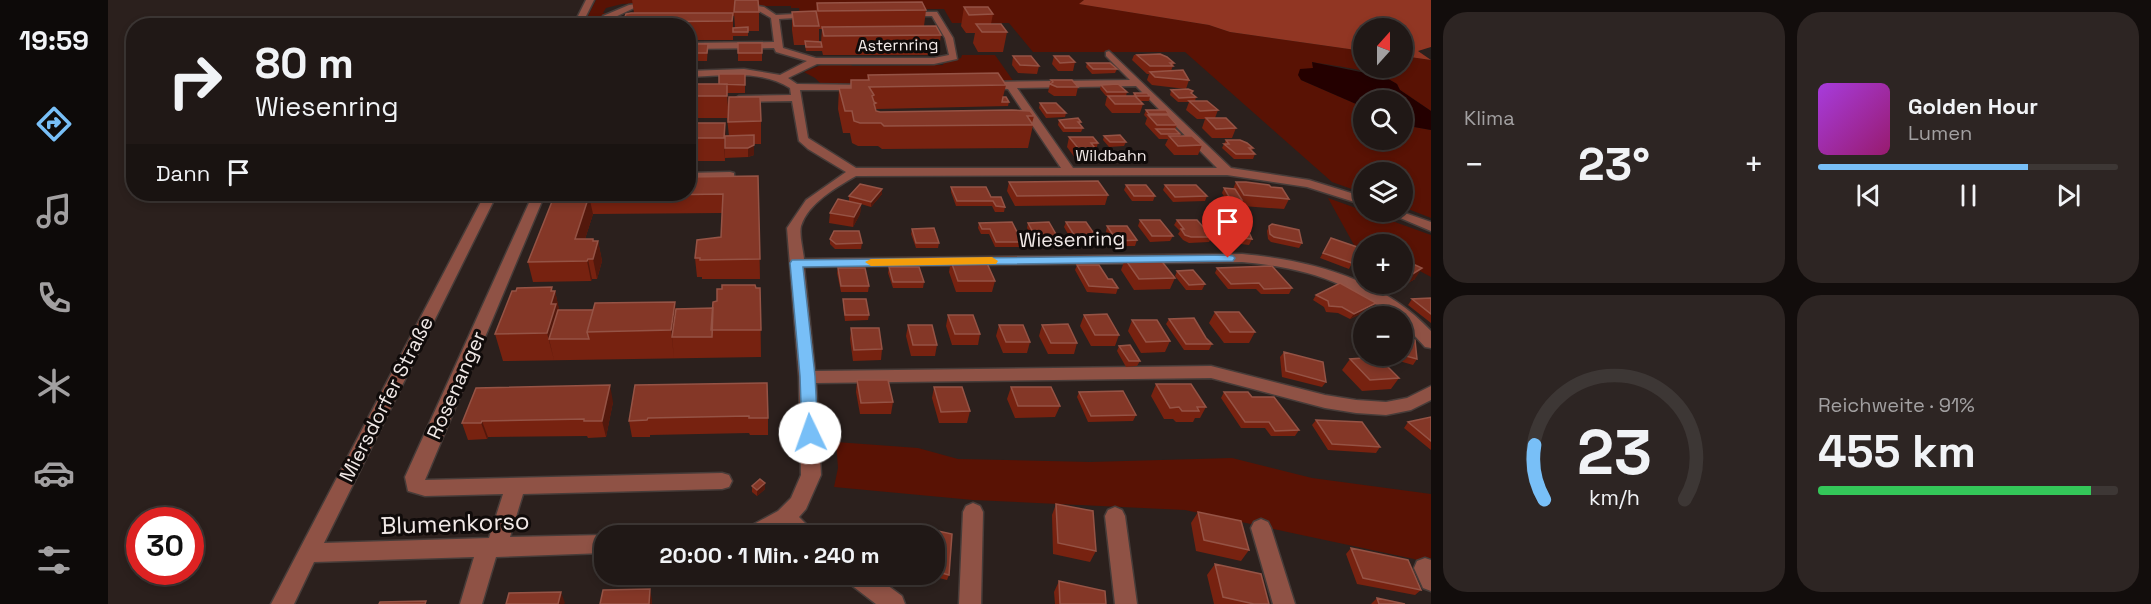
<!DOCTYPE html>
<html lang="de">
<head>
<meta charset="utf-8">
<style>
  body { margin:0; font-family:"Space Grotesk",sans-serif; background:#2d2523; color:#f1f3f6; height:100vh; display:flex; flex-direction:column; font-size:22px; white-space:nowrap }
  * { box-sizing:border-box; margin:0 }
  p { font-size:20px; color:#a2a0a1 }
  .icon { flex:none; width:33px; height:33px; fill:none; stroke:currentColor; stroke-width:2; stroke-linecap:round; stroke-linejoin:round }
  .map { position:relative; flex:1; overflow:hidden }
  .drawer { display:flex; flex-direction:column; gap:12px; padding:12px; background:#120d0c; width:720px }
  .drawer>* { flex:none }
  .guide { position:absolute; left:18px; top:18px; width:570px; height:183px; border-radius:24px; box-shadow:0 3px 9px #0003,0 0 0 2px #3d3735; background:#201816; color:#f1f3f6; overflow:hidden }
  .needle { width:39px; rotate:21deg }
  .buttons { position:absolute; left:1245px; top:18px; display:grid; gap:12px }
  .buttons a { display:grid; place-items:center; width:60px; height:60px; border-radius:50%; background:#201816; box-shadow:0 3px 9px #0003,0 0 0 2px #3d3735; font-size:30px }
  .speed { position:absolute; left:18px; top:507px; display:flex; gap:12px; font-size:30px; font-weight:700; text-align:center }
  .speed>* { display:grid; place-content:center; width:78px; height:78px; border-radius:50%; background:#201816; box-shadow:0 3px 9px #0003,0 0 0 2px #3d3735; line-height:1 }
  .speed .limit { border:9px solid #d22; background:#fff; color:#111 }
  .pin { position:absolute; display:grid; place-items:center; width:51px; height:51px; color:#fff; margin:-62px -26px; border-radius:50% 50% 50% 0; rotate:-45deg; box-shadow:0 0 6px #0007 }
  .pin .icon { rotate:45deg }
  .me { position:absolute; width:66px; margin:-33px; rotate:357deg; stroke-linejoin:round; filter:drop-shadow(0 0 4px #0008) }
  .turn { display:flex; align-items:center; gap:21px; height:126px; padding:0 30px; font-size:27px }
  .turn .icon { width:78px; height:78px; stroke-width:2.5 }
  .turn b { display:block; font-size:42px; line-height:51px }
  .then { display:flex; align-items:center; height:57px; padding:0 30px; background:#0003; gap:12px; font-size:22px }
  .big { font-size:45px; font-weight:800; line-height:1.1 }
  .drawer .card { flex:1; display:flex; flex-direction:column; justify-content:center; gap:9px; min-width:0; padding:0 21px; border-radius:24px; background:#2d2523 }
  .drawer .dial { align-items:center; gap:0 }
  .dial svg { height:156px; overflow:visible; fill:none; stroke:#3d3735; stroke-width:7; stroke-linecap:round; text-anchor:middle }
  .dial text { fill:#f1f3f6; stroke:none }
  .song { display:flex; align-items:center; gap:18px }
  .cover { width:72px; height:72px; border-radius:9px; background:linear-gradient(135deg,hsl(280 70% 55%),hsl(320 70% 35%)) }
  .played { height:6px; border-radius:3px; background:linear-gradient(90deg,#78bff7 70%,#3d3735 70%) }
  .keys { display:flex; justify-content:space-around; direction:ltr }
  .heat { display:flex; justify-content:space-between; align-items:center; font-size:33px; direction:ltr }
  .charge { height:9px; border-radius:4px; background:linear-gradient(90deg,#34c759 91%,#3d3735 0) }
  .drawer .tiles { flex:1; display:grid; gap:12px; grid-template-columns:repeat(2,1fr) }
  .trip { position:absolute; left:486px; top:525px; width:351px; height:60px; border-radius:24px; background:#201816; box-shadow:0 3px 9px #0003,0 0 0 2px #3d3735; font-weight:800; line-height:60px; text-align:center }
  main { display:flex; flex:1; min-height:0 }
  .tab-bar { display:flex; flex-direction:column; width:108px; justify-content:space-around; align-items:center; background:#0d0a09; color:#a2a0a1 }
  .tab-bar .icon { width:42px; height:42px }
  .tab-bar .active { color:#78bff7 }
  .tab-bar b { font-size:27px; color:#f1f3f6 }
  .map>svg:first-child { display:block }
  .green { fill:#591204 }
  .forest { fill:#913623 }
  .water { fill:#240000 }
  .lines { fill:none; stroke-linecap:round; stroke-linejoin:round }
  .minor-casing { stroke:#473c39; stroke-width:3 }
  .minor { fill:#8f5245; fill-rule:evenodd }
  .wall { fill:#772210; fill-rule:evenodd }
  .shaded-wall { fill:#53180c }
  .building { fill:#843727; stroke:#955345; stroke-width:1.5 }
  .route { fill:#78bff7; stroke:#4e7ca1; stroke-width:1.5 }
  .slow { fill:#f59e0b }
  .labels { text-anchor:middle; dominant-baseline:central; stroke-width:6; stroke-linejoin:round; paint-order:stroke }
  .far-street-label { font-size:16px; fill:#f1e9e7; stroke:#100b0a }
  .street-label { font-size:20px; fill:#f1e9e7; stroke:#100b0a }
  .near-street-label { font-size:24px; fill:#f1e9e7; stroke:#100b0a }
</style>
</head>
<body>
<main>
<nav class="tab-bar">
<b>19:59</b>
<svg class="icon active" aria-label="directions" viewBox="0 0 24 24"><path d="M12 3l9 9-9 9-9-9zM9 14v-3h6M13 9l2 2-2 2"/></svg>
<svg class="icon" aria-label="music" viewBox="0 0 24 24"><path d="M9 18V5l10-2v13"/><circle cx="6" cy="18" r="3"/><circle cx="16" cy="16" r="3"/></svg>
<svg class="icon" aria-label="phone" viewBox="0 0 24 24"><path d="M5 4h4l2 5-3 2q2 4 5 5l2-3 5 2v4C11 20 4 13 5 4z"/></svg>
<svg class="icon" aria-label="climate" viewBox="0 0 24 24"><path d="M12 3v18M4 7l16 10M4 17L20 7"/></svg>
<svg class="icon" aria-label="car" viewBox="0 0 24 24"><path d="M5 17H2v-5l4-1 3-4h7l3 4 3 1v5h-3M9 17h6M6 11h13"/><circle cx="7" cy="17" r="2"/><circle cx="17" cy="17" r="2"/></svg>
<svg class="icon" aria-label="filters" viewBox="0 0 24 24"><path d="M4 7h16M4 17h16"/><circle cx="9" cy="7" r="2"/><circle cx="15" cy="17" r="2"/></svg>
</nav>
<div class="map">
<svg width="1323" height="604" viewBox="0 0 1323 604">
  <rect width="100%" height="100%" fill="#2b201d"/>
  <path class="green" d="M488,0h488l-4,4 129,21 21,7 133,19 1,17h38l1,-12 28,4v51l-31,-21 -3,-6c-25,-15 -57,-17 -85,-22l1,6 -12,12 62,27 1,33h38l1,-15 28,5v88l-28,-11 -1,-35h-38l-1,21 -31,-11 -147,-130h-152l-24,-29h-57l-8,-14h-47l-97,6 -1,-7h-8v-2h-28l-30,-4 -93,1 -18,1 -16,4 -3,5h7l-11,5 -3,7 -13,1z
    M854,55h33l19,27 -13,1 -4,-4 -139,1 1,4h-38l-6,-6 -11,-6 22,-9h25l1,3 91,-1 1,-3 17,-4z
    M1220,198l103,37v42l-28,-15 -1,-18h-38l-1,4 -9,-3z
    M728,442l82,6 40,11 132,3 142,-4 80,20 119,16v71l-17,-6 -229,-49 -212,-10 -139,-13 4,-19z"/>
  <path class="forest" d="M976,0h347v47l-13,4 13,9 -28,-4 -1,-28h-38l-1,23 -133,-19 -21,-7 -130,-21z"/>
  <path class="water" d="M1204,62l73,15 12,7 3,6 31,21v19l-28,-5 -1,-25h-38l-1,7 -62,-27 -3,-5 2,-6 13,-1z"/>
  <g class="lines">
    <defs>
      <path id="minor" d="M478,0h8l-13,26h-8z
        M545,2l4,2 -1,2 -22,2 -23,11 5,1v4l-14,-4 1,-4 26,-11z
        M632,3l24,4 12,8 38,-2v4h-3l-32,2 4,29 33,10h118l15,-3 -4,-17 -13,-22h-25l-4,-2 4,-2h30l16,26 4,21 -23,5h-117l-29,14 9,6 76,1v4l-3,1h-70l8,48 48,30h205l-53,-79 -21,-1 -5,-3 5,-3 143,-2 -24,-24v-4l3,-1 122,117 78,12 55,17v8l-57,-18 -80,-12 -371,1c-19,11 -48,27 -55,50 -2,9 2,23 3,33l438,-5c68,6 141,25 189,77v17l-6,-1 -23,-25v-6c-11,0 -46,-25 -61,-31 -31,-14 -65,-20 -99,-23l-438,5 11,104 396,-5 114,29 31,5 30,2 21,-4 24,-12v14l-20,10 -25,5 -30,-2 -31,-5 -114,-30 -395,5 5,92 -15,34 -7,8 13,13 3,6h-25l-7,-8 -13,8h-30l3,-6 35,-19 13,-13 10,-23 -2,-98 -12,-149 19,-28 40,-28 -38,-23 -9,-8 -7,-40 -53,1 -5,-3 5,-3 52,-1 -1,-7c-30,-19 -67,-12 -102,-11v-6l56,-2 36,6 27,-14 -31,-9 -2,-4 -86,1v-6l86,-1 -3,-24 -12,-7 -22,-4 -1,-2zM1028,86l81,82h-144l-56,-80z
        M622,172l4,1v6l-46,2v-8z
        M377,194h12l-173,349 165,-5 14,-44 -78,2 -17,-5 -3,-14 128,-283h12l-120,286 297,-7 7,2 3,6 -3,6 -7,2 -199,5 -13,43 94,-2 2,1 -2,17 -108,4 -14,47h-22l14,-47 -160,5 -20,42h-23z
        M1278,212h16l29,10v9z
        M865,503l7,3 3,6 -2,92h-22l4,-92 3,-6z
        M1007,507l7,3 3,6 12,88h-22l-10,-88 3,-6z
        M1153,519l7,3 3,6 24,76h-22l-22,-76 3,-6z
        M1317,558l6,2v31l-8,-3 -9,-20 3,-7z
        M735,574h29l30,22 3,8h-29l-30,-23z"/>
    </defs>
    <use href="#minor" class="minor-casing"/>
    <use href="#minor" class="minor"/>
  </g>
  <path class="wall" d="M524,0h102v8l25,4v19h-11v5h-15v4h-45v-14h-64l-1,-4 11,-9zM626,12l1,16h-2v-12h1z
    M709,3l109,7 -2,16 17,9 -3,20h-115l-1,-4h-16l-1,-6h-11l-2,-15v-18h24zM711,29h3l-1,13h-2z
    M856,7l29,7 -2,10 16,8 -4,20h-25l-5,-9 2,-10h-9l-5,-7z
    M630,43h24v18h-24z
    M580,44h20l-1,17h-19z
    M1026,55h3l37,8 -3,8 18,9 -3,9 -34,-4 -5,-5 2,-6h-2l-15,-14z
    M905,56l26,10 -2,8 -19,-1 -6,-8z
    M946,56l21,6 -2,9h-15l-6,-7z
    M979,63l30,6 -2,4 -23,1 -6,-7z
    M637,74v19h-18l1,13 33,15v23h-7v11l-6,2 -23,1v3h-37v-38h37v13h4l-2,-18h-39v-34h31z
    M760,75l138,10 -3,12 6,5 -1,4 -132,3v2l4,1 154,4 -2,7 1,2 -5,23 -146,1 -4,-3h-20l-6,-3 -2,-10h-7l-5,-24 1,-21h11l17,-8z
    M943,80l27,7 -2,9h-22l-6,-4z
    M993,85l26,7 -1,4h7l1,-3 16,3 -1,5h-9l3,3 -3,9h-28l-7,-8 2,-9h-1l-6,-7z
    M1063,90l22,1 -1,3 4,3 -1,4 23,9 -3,8 21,10 -4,10h-20l-10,-10 3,-9h-8l-11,-9 3,-8h-11l-8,-7z
    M932,103l26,10 -1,4 -19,1 -7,-10z
    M1038,110l23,4v2l8,9 -2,4 5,5v2l22,9 -4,10h-24l-9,-10 3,-6h-9l-14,-15 2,-6 -3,-3z
    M951,120l22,2 -1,2 3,4 -2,4h-18l-5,-7z
    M996,136l22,6 -2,4 -15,1 -6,-7z
    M961,137l29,6 -3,10h-2l-1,5h-17l-8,-11z
    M1118,140l27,8 -1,3 3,3 -2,5h-19l-12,-11z
    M650,176l2,103h-58v-2h-5l-2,-19 26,-21 1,-24 -129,1 -8,25h8l1,2h4l4,20 -5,18h-5l-1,2 -58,1 -5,-20 27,-68z
    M901,182l99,13 -3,10 -90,1 -8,-15z
    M1128,182l35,5 18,12 -5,10 -55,-4 -7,-12 2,-5 9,1z
    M1018,185l29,11 -2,5h-21l-8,-11z
    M1057,185l42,11 -2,5 -32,1 -10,-12z
    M843,187l40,10 14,10 -1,5h-9l-3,-6h-36l-5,-14z
    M774,194l-11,13 -10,-3 -1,10 -7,13 -24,-4 1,-10 27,-10 -8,-2v-5z
    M1032,220l33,16 -3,5 -20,1 -12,-16z
    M1069,220l35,17 -3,5 -20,1 -6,-3 -5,-6 2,-3 -6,-6z
    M1112,221l32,18 -3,6 -24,-3 -7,-16z
    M958,222l29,13 -2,5 -21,1 -8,-14z
    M871,223l43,19 -1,5h-26l-6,-13h-8l-3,-6z
    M920,223l29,13 -2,5h-21l-7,-13z
    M999,226l30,14 -2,6h-20l-9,-14z
    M1161,226l33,17 -3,5 -28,-6 -3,-3 -1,-8z
    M804,229l27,14 -1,5h-22l-5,-14z
    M1223,238l21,25 -3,6 -29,-11z
    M722,239l32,4 -1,6h-26l-5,-5z
    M1017,259l50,19 -5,11 -36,1 -13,-20z
    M1294,259l13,20 -14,8 -8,-3h9z
    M843,261l44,20 -3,11h-36l-7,-20z
    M969,265l31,14 10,9 -2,6 -29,-2 -12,-22z
    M781,267l35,15 -1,6h-30l-5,-15z
    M730,268l31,18 -1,6h-27l-4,-19z
    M1109,268l75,20 -3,6h-28l-5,-5h-28l-13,-16z
    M1069,271l28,13 -3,6h-16l-11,-14z
    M444,287v4h3l4,19 154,-2 4,-7 39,-13h4l1,69 -258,4 -8,-27z
    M1208,295l56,13 -22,11 -12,-6 -12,-1 -2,-5 -11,-7z
    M1323,298v25l-23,-18 4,-6z
    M735,299l26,16 -1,5 -23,1 -2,-16z
    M1107,312l40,20 -6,11h-25l-15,-20z
    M840,315l32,19 -2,11h-26l-6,-19z
    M976,315l35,20 -4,11h-24l-11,-20z
    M1061,319l37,19 6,6 -3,6h-25l-18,-26z
    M1024,320l38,21 -5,11 -24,1 -13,-22z
    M800,325l29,20 -2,11h-24l-5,-20z
    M891,325l31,17 -3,11h-24l-7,-17z
    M934,325l35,18 -3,11h-26l-9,-18z
    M743,328l31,21 -1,11 -28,1 -3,-22z
    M1294,336l15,23 -4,6 -31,-9h20z
    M1011,346l21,15 -3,5 -11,1 -9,-16z
    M1176,352l42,30 -4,5 -40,-10 -2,-20z
    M1242,359l49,19 -8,11 -29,2 -20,-21z
    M749,380l36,22 -2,12h-31l-4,-22z
    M1048,384l50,23 -6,11h-5l-2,4h-17l-3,-3h-9l-13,-23z
    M527,385l133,33v17h-18l-1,-2 -99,2v2h-18l-3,-16z
    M826,387l36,24 -3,12h-28l-7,-25z
    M903,387l49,19 -5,11 -40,1 -8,-19z
    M971,392l57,23 -3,6 -45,1 -11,-25z
    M1116,392l28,5 47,33 -4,6h-24l-6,-8h-24l-20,-30z
    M505,402l-7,35 -18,1 -1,-2 -99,1 -1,2 -19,1 -6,-17z
    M1323,417v33l-27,-22 4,-6z
    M1208,420l64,27 -4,6 -48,-3 -16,-25z
    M644,486l13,3 -8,7 -5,-4z
    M948,504l40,47 -6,11 -37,-8 -1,-39z
    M1090,512l51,38 -8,11 -45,-10 -5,-28z
    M803,525l41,9 -3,41 -2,5 -24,-6h11v-38h-25z
    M1243,548l70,42 -6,5 -58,-11 -11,-30z
    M1107,564l54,40h-55l-7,-29z
    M951,581l47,23h-51l-1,-12z
    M1269,598l28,6h-34z"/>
  <path class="shaded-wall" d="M617,123l1,23 -1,2v13l-1,-23z
    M646,145v10l-6,2v-9z
    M774,189v5l-11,13v-5z
    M481,196l4,18 -14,44 -4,-19z
    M753,204l-1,10 -7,13 1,-10z
    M485,239l3,12 2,-10 4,20 -5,18 -4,-20z
    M480,259l4,20 -1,2 -4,-20z
    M1314,268l-7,11 -14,8 7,-10z
    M444,287l1,8 2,-4 6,27 -12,21 5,21 -7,-27z
    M567,302l3,27 -6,8 2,21 -3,-28z
    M1268,303l-4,5 -22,11 4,-5z
    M502,385l3,17 -7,35 -4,-16z
    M374,421l6,16 -1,2 -6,-16z
    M657,483v6l-8,7v-6z
    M542,589l2,11v4h-3z
    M453,592l4,11 -1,1h-6z"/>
  <path class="building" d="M627,0h23l1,12h-25z
    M814,2l4,8 -108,1 -1,-8z
    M856,7h24l5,7 -24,1z
    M708,11l3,15h-25l-2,-14z
    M523,13h102l-1,8 -109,1 3,-8z
    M868,24h25l6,8h-25z
    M828,26l5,9 -117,1 -2,-9z
    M640,27v5h-15v-4z
    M697,41l16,1 1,5h-16z
    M630,43h24v10h-24z
    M580,44h20l-1,9h-19z
    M1052,54l7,3 7,6h-4l3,3h-23l-13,-11z
    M905,56h18l8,10 -19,-1z
    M946,56h15l6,6 -15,1z
    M979,63h23l7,6h-24z
    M1075,70l6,10 -34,-3 -5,-5z
    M890,73l8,12 -137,2 5,8 -2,1 2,6 2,1 -2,1 2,7 4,1 132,-2 18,1 4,5h-7l6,9 -149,1 -3,-3h-21l-6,-2 -2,-10h-7l-6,-23h12v-8h18l-1,-5z
    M611,74h26v11l-26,-1z
    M943,80h21l6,7h-21l-7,-3 3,-2z
    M580,84h39v12h-39z
    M1010,84l9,8h-20l-6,-7z
    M1080,89l5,2 -2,2 5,4 -17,1 -8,-8z
    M1026,93h13l3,3h-14z
    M1000,96h27l8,8h-28z
    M621,97h31l1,24 -33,1z
    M895,97h3l3,5h-7z
    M1081,101h18l11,9 -18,1z
    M932,103h16l10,10h-19z
    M1038,110h20l3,4h-20z
    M1040,115h20l9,10h-20z
    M970,118l3,4h-3l5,6h-18l-6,-8z
    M1098,118h20l10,10 -20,1z
    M580,123h37l-1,15h-36z
    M1048,129h19l5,5h-19z
    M646,135v10l-6,3h-23v-12z
    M1012,135l6,7h-16l-6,-6z
    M1061,136h23l10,9 -24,1z
    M961,137h24l5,6h-7l4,5h-17z
    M1118,140h14l7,3 6,5h-4l6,6h-19l-12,-10h5z
    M650,176l2,83 -60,1v-2h-5l2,-18 24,-3 2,-43 -134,2 -14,43h18v2h5l-5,18h-5l-1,2 -59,1 27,-68h133v-17z
    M990,181l10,14 -91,1 -8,-14z
    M1128,182h10l23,3 2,2 11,1 7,11 -45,-4z
    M752,184l22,5 -11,13 -22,-6z
    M1018,185h20l9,11h-21z
    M1057,185h31l11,11 -32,1z
    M843,187h35l5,10h10l4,10 -9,-1 -3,-5h-36z
    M1116,188l11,1 7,11h-11z
    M730,199l23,5 -7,13 -24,-4z
    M1032,220h20l13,16h-21z
    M1069,220h20l15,17h-21l-6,-2 -4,-6h3z
    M1112,221l26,5 6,13 -24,-3z
    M904,222l10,20h-26l-6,-13h-8l-3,-6z
    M941,222l8,14h-22l-7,-13z
    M958,222h20l9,13h-21z
    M1164,224l27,6 3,13 -28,-6 -4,-3 -1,-8z
    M999,226h20l10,14 -20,1z
    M826,228l5,15h-23l-4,-14z
    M726,231h25l3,12 -26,1 -6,-5z
    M1223,238l29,10 -8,15 -29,-10z
    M1017,259h35l15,19 -36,1z
    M1294,259l20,9 -14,9 -6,-3z
    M843,261h35l9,20h-37z
    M969,265h22l9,14h4l6,9 -29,-2z
    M1164,266l20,22 -28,1 -5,-6 -28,1 -14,-16z
    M781,267h30l5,15h-31z
    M730,268h27l4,18h-28z
    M1085,270l12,14 -16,1 -12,-14z
    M1232,283l36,20 -22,11 -12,-7 -13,-1 -1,-5 -12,-6z
    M614,285h33l1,3h4l1,42h-50l2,-28 4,-1v-12h5z
    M444,287l-1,4h4l-4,13h5l-9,29 -52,1 17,-43h4l1,-3z
    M1323,298v16l-19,-15z
    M735,299h23l3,16h-24z
    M567,302l-4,28 -84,2 8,-29z
    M605,308l-1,29h-40l4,-28z
    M450,310h35l-6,22 2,7h-40z
    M1107,312h24l16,20h-25z
    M999,314l12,21h-24l-11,-20z
    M840,315h25l7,19h-25z
    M1086,318l12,20 6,6h-26l-17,-25z
    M1024,320h25l13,21 -24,1z
    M960,324l9,19h-26l-9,-18z
    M800,325h24l5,20h-24z
    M891,325h24l7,17h-24z
    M743,328h28l3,21 -28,1z
    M1294,336l13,4 2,19 -15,-4z
    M1022,345l10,16h-11l-10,-15z
    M1176,352l39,10 3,20 -40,-11z
    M1270,357l21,21 -29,2 -20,-21z
    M749,380h31l5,22 -32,1z
    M659,383l1,35h-19v-2l-101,2 -1,2 -18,1 6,-36z
    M1048,384h35l15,23h-9l2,4h-17l-3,-4 -9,1z
    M502,385l-8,36h-18v-2l-102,2 -1,2h-19l14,-35z
    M826,387h28l8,24 -29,1z
    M903,387h40l9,19h-42z
    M1015,391l13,24 -45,1 -12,-24z
    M1116,392h24l4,5h22l25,33 -24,1 -6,-9h-24z
    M1323,417v24l-23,-19z
    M1208,420l46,2 18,25 -48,-3z
    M652,479l5,4 -8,7 -5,-4z
    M948,504l37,7 3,40 -38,-8z
    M1090,512l43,9 8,29 -45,-10z
    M803,525l41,9 -3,41 -15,-4v-35h-24z
    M1243,548l57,12 13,30 -58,-12z
    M1107,564l46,10 8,30h-15l-31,-7z
    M951,581l46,10 1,13h-46z
    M542,589l-1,15h-49l3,-14z
    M453,592l-3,12h-52l3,-11z
    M1269,598l28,6h-26z
    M318,601l-1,3h-46l1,-2z"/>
  <path class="route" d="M1120,255l5,1 2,2 -2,3 -430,6 12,109 3,57 -2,5 -6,2 -6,-2 -2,-5 -2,-57 -10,-113 2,-3z"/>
  <path class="slow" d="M884,257l6,4 -2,3 -125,2 -6,-4 6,-3z"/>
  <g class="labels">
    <g class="far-street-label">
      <text transform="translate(790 45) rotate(-1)">Asternring</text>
      <text x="1003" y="155">Wildbahn</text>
    </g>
    <g class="street-label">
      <text transform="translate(964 239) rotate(-1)">Wiesenring</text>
      <text transform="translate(348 385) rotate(-66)">Rosenanger</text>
      <text transform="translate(278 399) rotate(-63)">Miersdorfer Straße</text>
    </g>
    <g class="near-street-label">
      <text transform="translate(347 523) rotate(-2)">Blumenkorso</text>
    </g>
  </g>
</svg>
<div class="buttons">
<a><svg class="needle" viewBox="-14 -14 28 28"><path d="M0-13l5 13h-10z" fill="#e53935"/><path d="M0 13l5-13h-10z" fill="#a2a0a1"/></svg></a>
<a><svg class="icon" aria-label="search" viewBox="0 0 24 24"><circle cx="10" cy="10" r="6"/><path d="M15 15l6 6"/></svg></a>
<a><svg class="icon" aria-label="layers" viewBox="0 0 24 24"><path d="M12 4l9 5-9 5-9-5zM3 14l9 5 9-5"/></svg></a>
<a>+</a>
<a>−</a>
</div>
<div class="speed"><div class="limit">30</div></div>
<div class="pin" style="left:1120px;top:258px;background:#d93025"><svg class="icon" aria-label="arrive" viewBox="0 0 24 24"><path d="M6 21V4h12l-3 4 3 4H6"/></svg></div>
<svg class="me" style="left:702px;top:433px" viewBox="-20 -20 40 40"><circle r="19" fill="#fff"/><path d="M0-13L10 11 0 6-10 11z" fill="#78bff7"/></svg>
<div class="trip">20:00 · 1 Min. · 240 m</div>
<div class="guide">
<div class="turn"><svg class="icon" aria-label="right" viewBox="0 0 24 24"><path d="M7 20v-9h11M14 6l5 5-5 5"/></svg><div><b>80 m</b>Wiesenring</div></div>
<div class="then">Dann<svg class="icon" aria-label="arrive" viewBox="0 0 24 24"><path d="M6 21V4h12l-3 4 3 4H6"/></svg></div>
</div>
</div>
<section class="drawer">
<div class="tiles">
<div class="card"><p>Klima</p>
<div class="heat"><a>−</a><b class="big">23°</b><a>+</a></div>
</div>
<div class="card">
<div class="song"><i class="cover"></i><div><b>Golden Hour</b><p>Lumen</p></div></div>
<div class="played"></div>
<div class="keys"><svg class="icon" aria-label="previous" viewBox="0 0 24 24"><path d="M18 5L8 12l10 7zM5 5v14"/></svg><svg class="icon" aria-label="pause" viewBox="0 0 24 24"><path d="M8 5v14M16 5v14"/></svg><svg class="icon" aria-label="next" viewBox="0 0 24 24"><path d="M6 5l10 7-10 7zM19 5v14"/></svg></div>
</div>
<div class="card dial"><svg viewBox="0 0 100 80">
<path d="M14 69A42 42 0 1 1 86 69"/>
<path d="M14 69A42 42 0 0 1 9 41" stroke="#78bff7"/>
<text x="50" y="56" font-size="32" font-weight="700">23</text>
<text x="50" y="72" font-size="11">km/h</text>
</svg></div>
<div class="card"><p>Reichweite · 91%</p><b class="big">455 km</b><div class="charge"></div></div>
</div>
</section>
</main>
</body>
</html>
